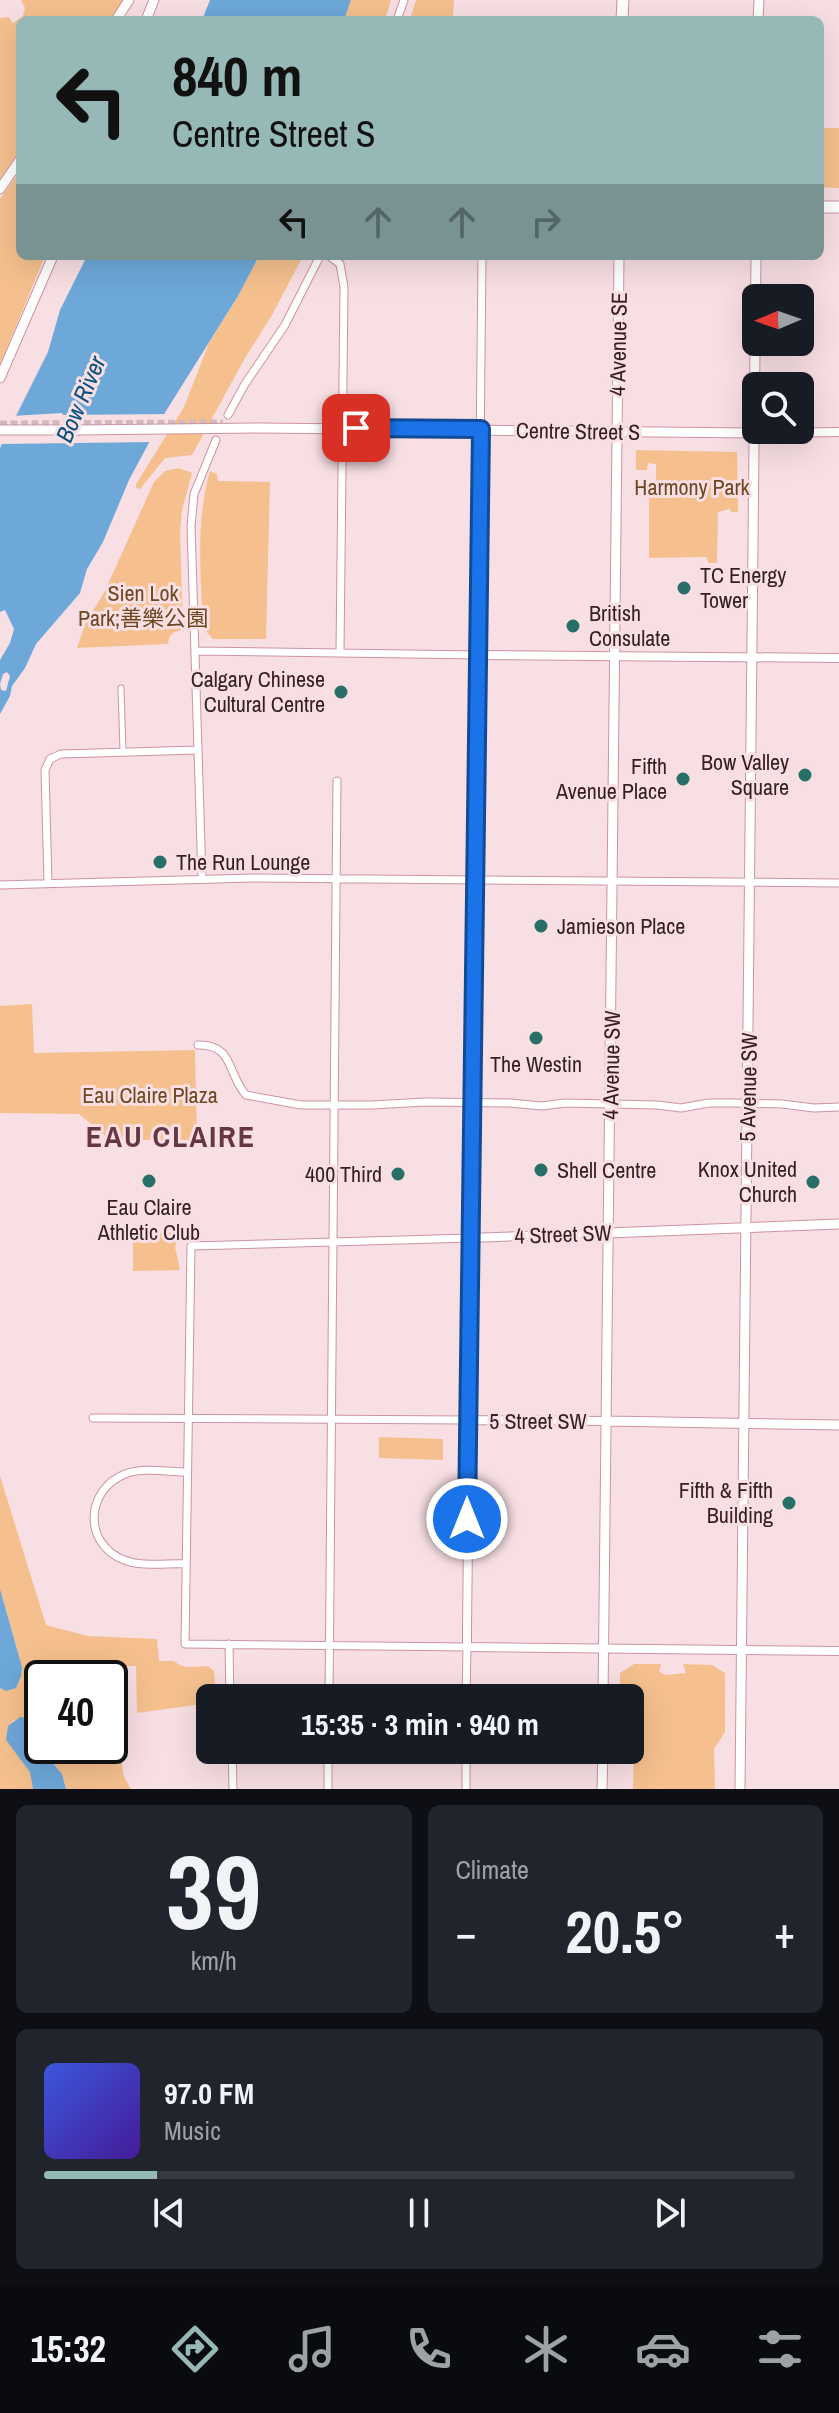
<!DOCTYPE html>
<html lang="en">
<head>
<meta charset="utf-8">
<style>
  body { margin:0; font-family:"Archivo Narrow","Noto Sans SC",sans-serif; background:#20242c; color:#f1f3f6; height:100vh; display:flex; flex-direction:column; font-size:30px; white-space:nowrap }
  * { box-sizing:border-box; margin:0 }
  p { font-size:26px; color:#9ea1a6 }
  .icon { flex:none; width:44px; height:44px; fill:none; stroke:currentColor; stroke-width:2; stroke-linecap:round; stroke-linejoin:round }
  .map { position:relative; height:1789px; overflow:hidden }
  .details { display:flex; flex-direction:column; gap:16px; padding:16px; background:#0d0f14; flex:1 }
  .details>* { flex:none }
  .guide { position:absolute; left:16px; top:16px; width:808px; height:244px; border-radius:12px; box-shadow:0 8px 32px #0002; background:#96b8b6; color:#111; overflow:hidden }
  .needle { width:52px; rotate:268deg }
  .fabs { position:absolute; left:742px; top:284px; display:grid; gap:16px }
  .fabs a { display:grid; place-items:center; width:72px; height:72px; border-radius:12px; background:#171b24; box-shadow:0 8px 32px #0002; font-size:40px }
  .speed { position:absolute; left:24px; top:1660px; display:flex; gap:16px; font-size:40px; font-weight:700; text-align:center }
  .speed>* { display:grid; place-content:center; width:104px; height:104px; border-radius:50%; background:#171b24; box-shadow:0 8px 32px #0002; line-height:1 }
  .speed .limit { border:4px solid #111; border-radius:12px; background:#fff; color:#111 }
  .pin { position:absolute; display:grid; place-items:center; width:68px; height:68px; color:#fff; margin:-34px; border-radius:16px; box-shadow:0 4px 12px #0006 }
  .me { position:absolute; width:88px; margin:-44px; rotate:0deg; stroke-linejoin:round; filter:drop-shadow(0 0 6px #0008) }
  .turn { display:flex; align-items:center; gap:28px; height:168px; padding:0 24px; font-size:36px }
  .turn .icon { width:104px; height:104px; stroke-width:2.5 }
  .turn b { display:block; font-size:56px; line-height:68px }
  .lanes { display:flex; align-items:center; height:76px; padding:0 24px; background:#0003; justify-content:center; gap:40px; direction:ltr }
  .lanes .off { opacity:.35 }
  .big { font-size:60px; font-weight:800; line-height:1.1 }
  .details .card { flex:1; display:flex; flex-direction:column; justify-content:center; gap:12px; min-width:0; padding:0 28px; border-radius:12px; background:#20242c }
  .details .dial { align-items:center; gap:0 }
  .dial b { font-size:104px; line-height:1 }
  .song { display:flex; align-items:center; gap:24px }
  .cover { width:96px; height:96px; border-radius:12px; background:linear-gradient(135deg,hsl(230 70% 55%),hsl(260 70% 35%)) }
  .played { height:8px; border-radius:4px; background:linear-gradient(90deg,#96b8b6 15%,#363941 15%) }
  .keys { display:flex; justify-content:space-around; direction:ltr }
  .heat { display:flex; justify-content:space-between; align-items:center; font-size:44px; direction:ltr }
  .details .tiles { flex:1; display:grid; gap:16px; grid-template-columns:1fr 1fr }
  .card:last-child { grid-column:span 2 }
  .trip { position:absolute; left:196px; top:1684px; width:448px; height:80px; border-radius:12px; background:#171b24; box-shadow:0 8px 32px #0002; font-weight:800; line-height:80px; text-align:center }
  .tabs { display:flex; height:128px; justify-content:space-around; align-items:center; background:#090b0e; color:#9ea1a6 }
  .tabs .icon { width:56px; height:56px }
  .tabs .active { color:#96b8b6 }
  .tabs b { font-size:36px; color:#f1f3f6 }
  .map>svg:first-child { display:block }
  .green { fill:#f5c08e }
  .water { fill:#6da8d9 }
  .pier { fill:#f8dfe4 }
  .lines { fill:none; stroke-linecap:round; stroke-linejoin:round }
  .minor-tunnel { stroke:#d1b9be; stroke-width:7; stroke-dasharray:7 3.5; stroke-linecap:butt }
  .pedestrian-casing { stroke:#cd94a0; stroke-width:7 }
  .minor-casing { stroke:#cd94a0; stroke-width:9 }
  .tertiary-casing { stroke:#cd94a0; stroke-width:10 }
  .secondary-casing { stroke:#cd94a0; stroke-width:11 }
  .primary-casing { stroke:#cd94a0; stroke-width:13 }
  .pedestrian { stroke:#fff; stroke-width:5 }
  .minor { stroke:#fff; stroke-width:7 }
  .tertiary { stroke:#fff; stroke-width:8 }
  .secondary { stroke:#fff; stroke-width:9 }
  .primary { stroke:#fff; stroke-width:11 }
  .secondary-bridge-casing { stroke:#cd94a0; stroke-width:11; stroke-linecap:butt }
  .secondary-bridge { stroke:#fff; stroke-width:9 }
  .route-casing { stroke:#114b97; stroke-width:20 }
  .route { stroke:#1a73e8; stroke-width:14 }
  .poi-dot { fill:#276f67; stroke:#f8dfe4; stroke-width:3 }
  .labels { text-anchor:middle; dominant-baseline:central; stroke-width:6; stroke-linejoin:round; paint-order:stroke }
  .street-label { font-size:22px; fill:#351f24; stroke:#f8dfe4 }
  .park-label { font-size:22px; fill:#6e4820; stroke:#f8dfe4 }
  .poi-label { font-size:22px; fill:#351f24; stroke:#f8dfe4; text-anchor:end }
  .water-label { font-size:24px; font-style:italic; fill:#0b5180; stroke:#f8dfe4 }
  .district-label { font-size:30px; font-weight:bold; letter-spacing:2px; fill:#663642; stroke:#f8dfe4 }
</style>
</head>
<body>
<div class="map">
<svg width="839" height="1789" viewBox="0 0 839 1789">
  <rect width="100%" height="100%" fill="#f8dfe4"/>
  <path class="green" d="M21,0h102l-12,20h-91v131l-20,28v-161l9,-1 4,6 10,-7 2,-8z
    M351,0h40l-6,20h-41z
    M416,0h38l-1,20h-43z
    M820,128h19v60l-19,-1z
    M20,171v85h25l-45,109v-166z
    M259,256h44l-31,59 -27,43 -53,97 -27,3 -25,31 -4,-1v-4l48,-77 25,-64 29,-47z
    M636,450l101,2 1,60h-7l-1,-3 -12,3 -1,51h-9l-1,-6 -58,1v-63h7v-31l-8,-1 -1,7h-11z
    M179,468l13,5 -10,37 -2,23 3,97c-10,1 -14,4 -15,14l-91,4 9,-26 19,-31 49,-109 11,-11z
    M210,471l7,3 1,7 52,1 -4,157h-53l-10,-11c-2,-53 -8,-105 7,-157z
    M32,1004l2,49 161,-3 2,90h-87l-31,-26 -79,-1v-107z
    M181,1232l-6,15 5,23 -47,1v-38z
    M379,1437l64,2v21l-64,-2z
    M0,1476l46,149 42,11 69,3 2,22h15c9,9 22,5 34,5l6,5 2,27h-6v5l-73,10 -1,-47h-15l1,49 -4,8 1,24 5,30 7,12h-65l-4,-15 -10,-12 -3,-16h61v-68h-68v43l-14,-4 -16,4 21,52 3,16h-36v-101l15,-2 7,-19 -22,-78z
    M634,1664h27l-2,8 7,3 20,-2 -3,-9 29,1 13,8v59l-11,17 1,40h-82l1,-40 -4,-5v-46h-10v-25z"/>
  <path class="water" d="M210,0h141l-7,20h-142z
    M87,256h172l-21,40 -72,115 -37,69 -26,62 -16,27 -7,24 -44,51 -11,24 -13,18 -2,10 -10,18v-30l1,6 5,1 4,-15 -3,-4 -4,2 -3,10v-24l10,-17 4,-14 -9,-19 -5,2v-164l48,-96 12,-42z
    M0,1589l22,78 -1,9 -5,12 -10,3 -6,-3z
    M20,1717l22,4v25h7l3,16 10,12 4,15h-33l-3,-17 -24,-32 2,-14z"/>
  <path class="pier" d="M62,413l1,2 107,-1 -16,28 -154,2 12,-28z"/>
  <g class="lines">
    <path class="minor-tunnel" d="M0,424l223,-1"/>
    <defs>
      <path id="pedestrian" d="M121,688l2,64"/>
      <path id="minor" d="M397,20l7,-20
        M329,256l11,8 4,23 -4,365
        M228,415l17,-31 40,-59 35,-69
        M195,651l283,4 4,-399
        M202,879l-11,-353 3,-32 22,-54
        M48,883l-3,-113 5,-11 11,-5 137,-4
        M0,885l253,-7 586,5
        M198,1045c36,-1 29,29 48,50l55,10h71l53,-3 85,1 32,3 23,-3 92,2 24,3 28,-5h24l49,1 32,4 25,-1
        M93,1418l374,2
        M186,1564c-18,-1 -45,3 -62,-4 -41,-16 -39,-70 1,-86 18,-7 43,-2 62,-2
        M229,1644l1,54
        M329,1698l8,-917
        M466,1698l1,-51 -282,-3 6,-398 279,-8
        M232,1750l1,39
        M328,1789v-39
        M466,1789v-39"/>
      <path id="tertiary" d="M755,433l84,-1
        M839,658l-361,-3 -11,974v18l372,4
        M470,1238l137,-5
        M467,1420l140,1"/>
      <path id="secondary" d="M116,20l13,-20
        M146,20l8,-20
        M758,20l1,-20
        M0,189l20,-29
        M0,378l53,-122
        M257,428l498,5
        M0,430h78
        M607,1233l232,-9
        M607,1421l232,4
        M603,1698l16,-1442
        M602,1789l1,-39
        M740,1789l16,-1533"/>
      <path id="primary" d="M622,20l1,-20
        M820,207h19"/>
    </defs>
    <use href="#pedestrian" class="pedestrian-casing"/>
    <use href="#minor" class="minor-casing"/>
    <use href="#tertiary" class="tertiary-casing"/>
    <use href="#secondary" class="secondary-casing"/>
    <use href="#primary" class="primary-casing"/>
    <use href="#pedestrian" class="pedestrian"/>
    <use href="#minor" class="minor"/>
    <use href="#tertiary" class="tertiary"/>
    <use href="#secondary" class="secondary"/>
    <use href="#primary" class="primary"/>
    <defs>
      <path id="secondary-bridge" d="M78,430l179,-2"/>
    </defs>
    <use href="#secondary-bridge" class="secondary-bridge-casing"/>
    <use href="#secondary-bridge" class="secondary-bridge"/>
  </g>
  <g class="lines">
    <defs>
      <path id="route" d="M356,428l125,1 -14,1090"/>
    </defs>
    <use href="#route" class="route-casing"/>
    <use href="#route" class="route"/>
  </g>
  <g class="poi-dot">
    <circle cx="684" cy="588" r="8"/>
    <circle cx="573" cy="626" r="8"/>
    <circle cx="341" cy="692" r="8"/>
    <circle cx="805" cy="775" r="8"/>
    <circle cx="683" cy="779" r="8"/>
    <circle cx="160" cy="862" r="8"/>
    <circle cx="541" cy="926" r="8"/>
    <circle cx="536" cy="1038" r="8"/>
    <circle cx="541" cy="1170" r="8"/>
    <circle cx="398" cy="1174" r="8"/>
    <circle cx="149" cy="1181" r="8"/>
    <circle cx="813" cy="1182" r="8"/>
    <circle cx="789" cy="1503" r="8"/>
  </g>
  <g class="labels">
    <g class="street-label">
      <text transform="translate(618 344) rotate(-89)">4 Avenue SE</text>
      <text transform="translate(578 431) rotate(1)">Centre Street S</text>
      <text transform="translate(611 1065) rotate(-89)">4 Avenue SW</text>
      <text transform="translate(748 1087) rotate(-89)">5 Avenue SW</text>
      <text transform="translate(563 1234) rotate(-2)">4 Street SW</text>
      <text x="538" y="1421">5 Street SW</text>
    </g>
    <g class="park-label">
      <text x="692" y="487">Harmony Park</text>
      <text x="143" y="593">Sien Lok<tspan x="143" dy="25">Park;善樂公園</tspan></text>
      <text x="150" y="1095">Eau Claire Plaza</text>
    </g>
    <g class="poi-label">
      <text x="700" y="575" text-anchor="start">TC Energy<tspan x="700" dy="25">Tower</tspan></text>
      <text x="589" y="613" text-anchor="start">British<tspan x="589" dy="25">Consulate</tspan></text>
      <text x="325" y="679">Calgary Chinese<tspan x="325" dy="25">Cultural Centre</tspan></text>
      <text x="789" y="762">Bow Valley<tspan x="789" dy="25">Square</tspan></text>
      <text x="667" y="766">Fifth<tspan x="667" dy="25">Avenue Place</tspan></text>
      <text x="176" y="862" text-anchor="start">The Run Lounge</text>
      <text x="557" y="926" text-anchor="start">Jamieson Place</text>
      <text x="536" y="1064" text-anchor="middle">The Westin</text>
      <text x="797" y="1169">Knox United<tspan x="797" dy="25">Church</tspan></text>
      <text x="557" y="1170" text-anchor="start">Shell Centre</text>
      <text x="382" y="1174">400 Third</text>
      <text x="149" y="1207" text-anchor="middle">Eau Claire<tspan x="149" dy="25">Athletic Club</tspan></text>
      <text x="773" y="1490">Fifth &amp; Fifth<tspan x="773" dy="25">Building</tspan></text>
    </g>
    <g class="water-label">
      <text transform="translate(80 399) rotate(-67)">Bow River</text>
    </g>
    <g class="district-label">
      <text x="171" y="1136">EAU CLAIRE</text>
    </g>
  </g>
</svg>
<div class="fabs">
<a><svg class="needle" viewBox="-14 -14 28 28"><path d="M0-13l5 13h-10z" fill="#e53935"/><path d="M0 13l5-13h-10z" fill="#9ea1a6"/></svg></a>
<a><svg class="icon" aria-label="search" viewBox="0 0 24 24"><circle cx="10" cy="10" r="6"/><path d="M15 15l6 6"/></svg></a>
</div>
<div class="speed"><div class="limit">40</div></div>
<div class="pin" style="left:356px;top:428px;background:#d93025"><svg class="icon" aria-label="arrive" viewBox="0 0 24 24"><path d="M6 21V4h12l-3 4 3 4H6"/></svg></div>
<svg class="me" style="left:467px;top:1519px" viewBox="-20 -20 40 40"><circle r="17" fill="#1a73e8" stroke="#fff" stroke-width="3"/><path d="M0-11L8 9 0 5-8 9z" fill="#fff"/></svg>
<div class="trip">15:35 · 3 min · 940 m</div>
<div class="guide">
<div class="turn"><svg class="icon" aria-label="left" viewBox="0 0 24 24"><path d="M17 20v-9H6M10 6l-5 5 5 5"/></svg><div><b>840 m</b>Centre Street S</div></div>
<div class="lanes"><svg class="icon" aria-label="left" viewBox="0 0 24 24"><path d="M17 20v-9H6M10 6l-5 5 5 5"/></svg><svg class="icon off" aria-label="ahead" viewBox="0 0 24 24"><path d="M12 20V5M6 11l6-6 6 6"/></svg><svg class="icon off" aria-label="ahead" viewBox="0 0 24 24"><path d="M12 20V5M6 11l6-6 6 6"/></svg><svg class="icon off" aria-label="right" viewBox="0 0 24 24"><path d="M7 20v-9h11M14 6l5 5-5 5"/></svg></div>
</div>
</div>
<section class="details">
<div class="tiles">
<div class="card dial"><b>39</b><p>km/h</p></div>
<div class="card"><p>Climate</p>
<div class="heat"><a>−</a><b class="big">20.5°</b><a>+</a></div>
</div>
<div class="card">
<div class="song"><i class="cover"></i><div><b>97.0 FM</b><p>Music</p></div></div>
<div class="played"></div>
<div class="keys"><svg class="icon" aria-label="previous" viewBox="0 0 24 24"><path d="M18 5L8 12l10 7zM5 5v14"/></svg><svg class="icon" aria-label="pause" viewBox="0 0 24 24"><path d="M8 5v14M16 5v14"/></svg><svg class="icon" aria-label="next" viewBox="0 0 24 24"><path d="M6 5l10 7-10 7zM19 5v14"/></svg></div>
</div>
</div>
</section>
<nav class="tabs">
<b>15:32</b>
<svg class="icon active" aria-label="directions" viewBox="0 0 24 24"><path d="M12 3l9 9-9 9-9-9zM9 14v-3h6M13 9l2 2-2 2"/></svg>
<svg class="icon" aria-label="music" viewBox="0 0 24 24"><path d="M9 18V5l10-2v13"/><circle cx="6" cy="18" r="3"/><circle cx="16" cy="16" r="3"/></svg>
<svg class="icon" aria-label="phone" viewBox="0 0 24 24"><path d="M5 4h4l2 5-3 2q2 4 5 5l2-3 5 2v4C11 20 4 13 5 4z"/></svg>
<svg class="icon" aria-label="climate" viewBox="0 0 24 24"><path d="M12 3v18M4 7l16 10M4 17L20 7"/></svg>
<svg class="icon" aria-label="car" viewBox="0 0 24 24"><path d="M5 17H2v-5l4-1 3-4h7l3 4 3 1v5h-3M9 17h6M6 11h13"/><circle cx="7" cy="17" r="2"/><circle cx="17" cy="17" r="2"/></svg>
<svg class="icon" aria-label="filters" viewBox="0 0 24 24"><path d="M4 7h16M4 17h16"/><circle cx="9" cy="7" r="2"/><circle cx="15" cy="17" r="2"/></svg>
</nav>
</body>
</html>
